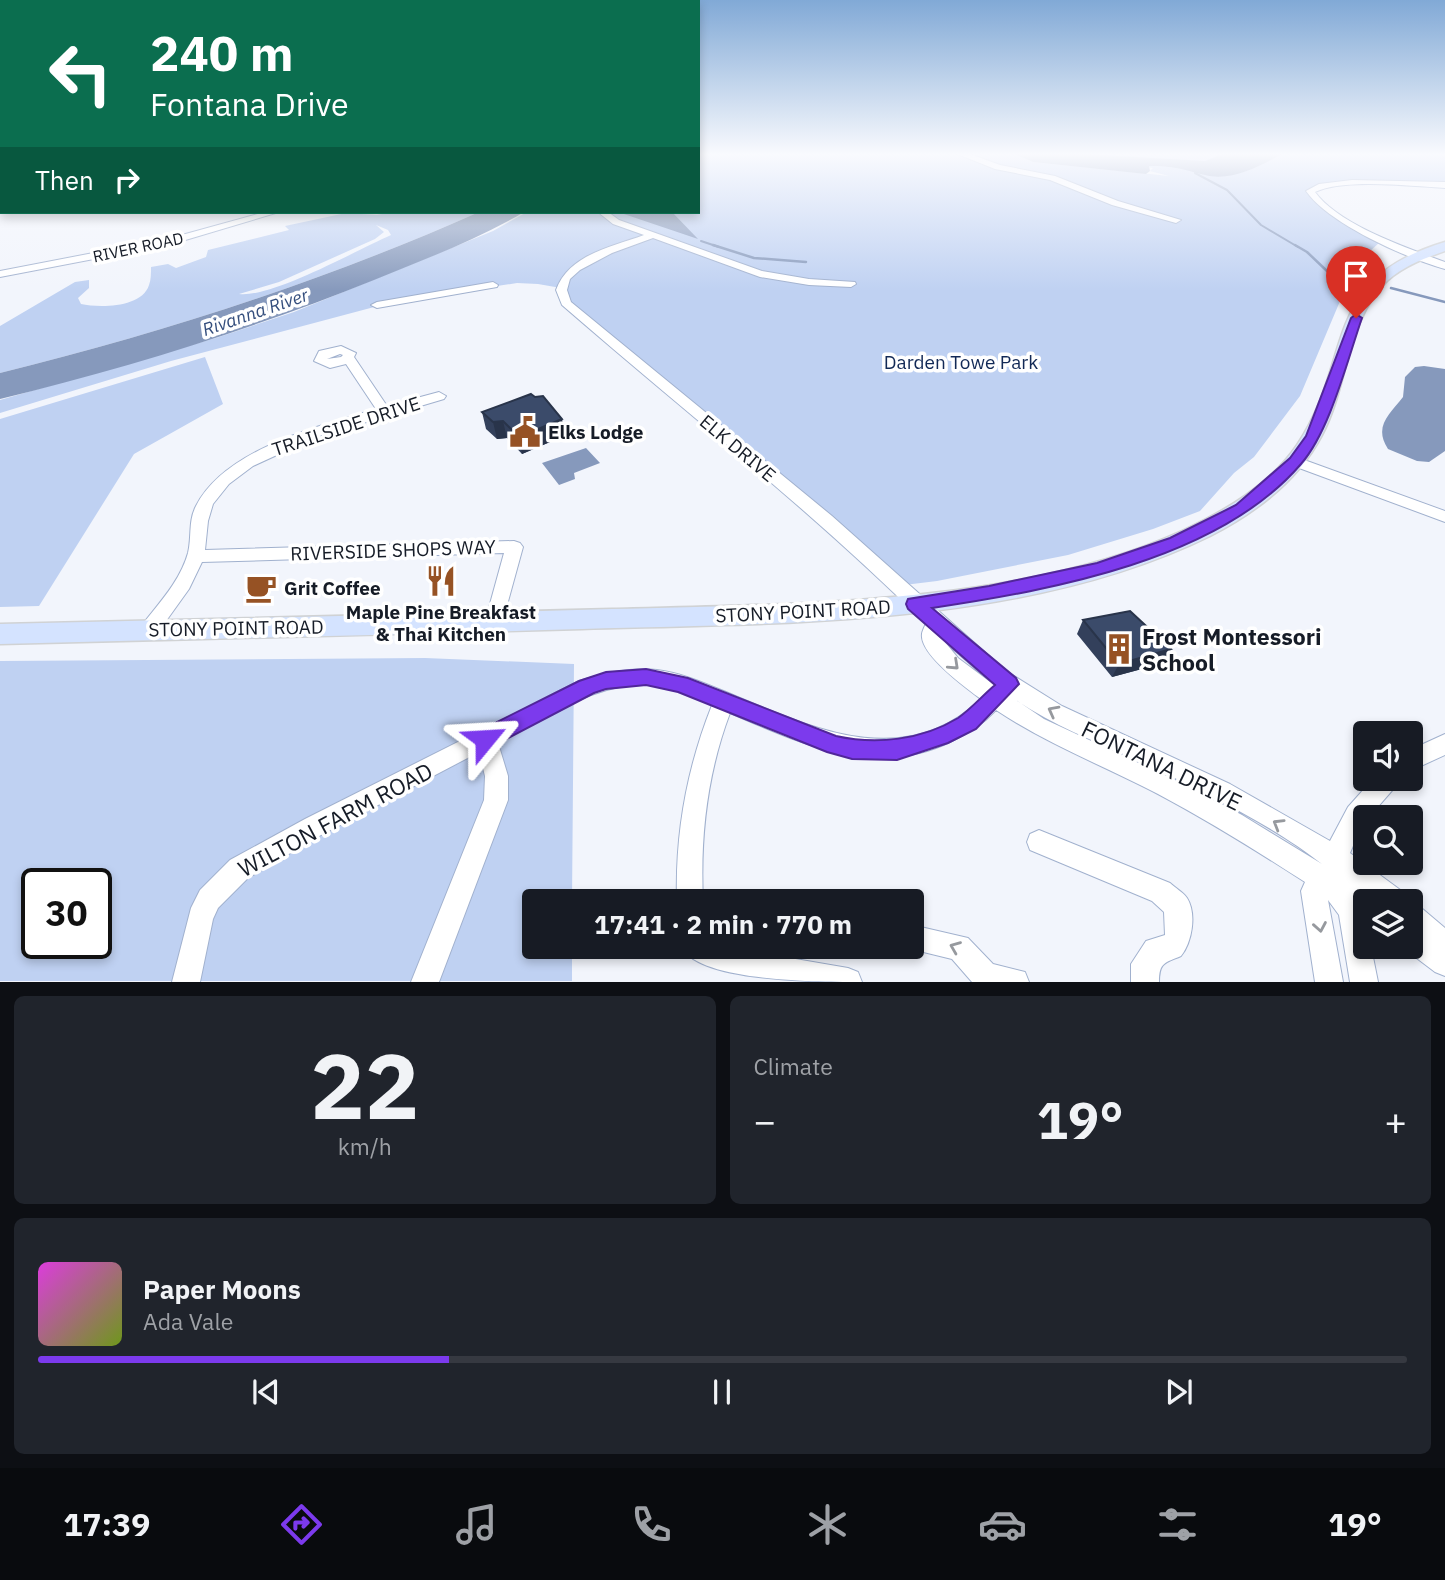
<!DOCTYPE html>
<html lang="en">
<head>
<meta charset="utf-8">
<style>
  body { margin:0; font-family:"IBM Plex Sans",sans-serif; background:#20242c; color:#f1f3f6; height:100vh; display:flex; flex-direction:column; font-size:26px; white-space:nowrap }
  * { box-sizing:border-box; margin:0 }
  p { font-size:23px; color:#9ea1a6 }
  .icon { flex:none; width:38px; height:38px; fill:none; stroke:currentColor; stroke-width:2; stroke-linecap:round; stroke-linejoin:round }
  .map { position:relative; height:982px; overflow:hidden }
  .panel { display:flex; flex-direction:column; gap:14px; padding:14px; background:#0d0f14; flex:1 }
  .panel>* { flex:none }
  .guide { position:absolute; left:0px; top:0px; width:700px; height:214px; box-shadow:0 4px 10px #0003; background:#0b6e4f; color:#fff; overflow:hidden }
  .buttons { position:absolute; left:1353px; top:721px; display:grid; gap:14px }
  .buttons a { display:grid; place-items:center; width:70px; height:70px; border-radius:7px; background:#171b24; box-shadow:0 4px 10px #0003; font-size:35px }
  .speed { position:absolute; left:21px; top:868px; display:flex; gap:14px; font-size:35px; font-weight:700; text-align:center }
  .speed>* { display:grid; place-content:center; width:91px; height:91px; border-radius:50%; background:#171b24; box-shadow:0 4px 10px #0003; line-height:1 }
  .speed .limit { border:4px solid #111; border-radius:10px; background:#fff; color:#111 }
  .pin { position:absolute; display:grid; place-items:center; width:60px; height:60px; color:#fff; margin:-72px -30px; border-radius:50% 50% 50% 0; rotate:-45deg; box-shadow:0 0 7px #0007 }
  .pin .icon { rotate:45deg }
  .me { position:absolute; width:77px; margin:-38px; rotate:63deg; stroke-linejoin:round; filter:drop-shadow(0 0 5px #0008) }
  .turn { display:flex; align-items:center; gap:24px; height:147px; padding:0 35px; font-size:32px }
  .turn .icon { width:91px; height:91px; stroke-width:2.5 }
  .turn b { display:block; font-size:49px; line-height:60px }
  .then { display:flex; align-items:center; height:66px; padding:0 35px; background:#0003; gap:14px; font-size:26px }
  .big { font-size:52px; font-weight:800; line-height:1.1 }
  .panel .widget { flex:1; display:flex; flex-direction:column; justify-content:center; gap:10px; min-width:0; padding:0 24px; border-radius:10px; background:#20242c }
  .panel .dial { align-items:center; gap:0 }
  .dial b { font-size:91px; line-height:1 }
  .song { display:flex; align-items:center; gap:21px }
  .cover { width:84px; height:84px; border-radius:10px; background:linear-gradient(135deg,hsl(300 70% 55%),hsl(80 70% 35%)) }
  .played { height:7px; border-radius:4px; background:linear-gradient(90deg,#7c3aed 30%,#363941 30%) }
  .keys { display:flex; justify-content:space-around; direction:ltr }
  .heat { display:flex; justify-content:space-between; align-items:center; font-size:38px; direction:ltr }
  .panel .tiles { flex:1; display:grid; gap:14px; grid-template-columns:1fr 1fr }
  .widget:last-child { grid-column:span 2 }
  .trip { position:absolute; left:522px; top:889px; width:402px; height:70px; border-radius:7px; background:#171b24; box-shadow:0 4px 10px #0003; font-weight:800; line-height:70px; text-align:center }
  .tabs { display:flex; height:112px; justify-content:space-around; align-items:center; background:#090b0e; color:#9ea1a6 }
  .tabs .icon { width:49px; height:49px }
  .tabs .selected { color:#7c3aed }
  .tabs b { font-size:32px; color:#f1f3f6 }
  .map>svg:first-child { display:block }
  .green { fill:#bfd1f2; fill-rule:evenodd }
  .water { fill:#8699bc }
  .lines { fill:none; stroke-linecap:round; stroke-linejoin:round }
  .stream-far1 { stroke:#8699bc; stroke-width:2 }
  .stream { stroke:#8699bc; stroke-width:2.5 }
  .minor-casing { stroke:#a1b1ce; stroke-width:2 }
  .major-casing { stroke:#d0d2d4; stroke-width:3 }
  .minor { fill:#fff; fill-rule:evenodd }
  .major { fill:#d4e3ff; fill-rule:evenodd }
  .wall { fill:#33405b }
  .shaded-wall { fill:#29344a }
  .building { fill:#3b4b6a; stroke:#29344a; stroke-width:2 }
  .oneway { stroke:#96999e }
  .route { fill:#7c3aed; stroke:#51269a; stroke-width:2 }
  .labels { text-anchor:middle; dominant-baseline:central; stroke-width:7; stroke-linejoin:round; paint-order:stroke }
  .far-street-label { font-size:16px; fill:#161c27; stroke:#fff }
  .far-water-label { font-size:18px; font-style:italic; fill:#334d7c; stroke:#fff }
  .park-label { font-size:19px; fill:#122956; stroke:#fff }
  .street-label { font-size:19px; fill:#161c27; stroke:#fff }
  .poi-label { font-size:19px; font-weight:bold; fill:#161c27; stroke:#fff; text-anchor:start }
  .near-poi-label { font-size:23px; font-weight:bold; fill:#161c27; stroke:#fff; text-anchor:start }
  .near-street-label { font-size:23px; fill:#161c27; stroke:#fff }
</style>
</head>
<body>
<div class="map">
<svg width="1445" height="982" viewBox="0 0 1445 982">
  <rect width="100%" height="100%" fill="#f2f5fc"/>
  <path class="green" d="M698,153h314l21,9 136,14 -19,-5 3,-3 -6,-1 -104,-14h196l-58,14c9,2 18,7 27,8 30,3 52,-9 76,-22h150l11,3v29l-86,-2 -44,5 -1,9 27,19 42,23 -21,20 -19,35 -43,102 -46,61 -20,16 -34,38 -47,18 -85,26 -131,26 -41,5 -329,-280 -6,-18 -23,-4 -21,-1 -124,19 -222,59 -171,52v-13l216,-62 78,-26 199,-81 34,-19h171z
    M392,212h87c-155,69 -314,120 -479,161v-47l75,-44 14,-2v8l-11,10 3,6c18,4 61,4 68,-19 2,-5 2,-12 2,-18l17,-3 8,4 30,-11 2,-7 81,-20 -4,-4 61,-13 31,2zM376,225l12,5 3,5c-34,15 -119,63 -152,59l40,-12 96,-43 9,-7z
    M205,357l18,47 -89,50 -95,152 -39,1v-188z
    M425,658l149,6 -2,237h-38v46h38v34h-572v-320zM37,884h59v59h-59z"/>
  <path class="water" d="M1012,153h55l138,8 20,-8h59c-22,12 -52,29 -79,22 -24,-6 -30,-9 -56,-9l1,5 -4,3 -113,-12z
    M479,212h45c-47,28 -99,47 -150,68 -121,49 -247,88 -374,119v-26c165,-41 324,-92 479,-161z
    M618,212h54l26,27z
    M1424,366l21,3v82l-16,11 -12,-1 -29,-12c-15,-23 2,-35 15,-52l2,-20 10,-10z
    M586,448l14,15 -26,10 1,6 -16,6 -17,-22z"/>
  <g class="lines">
    <path class="stream-far1" d="M1197,169l-2,4 32,17 34,35 37,22
      M701,241l18,6"/>
    <path class="stream" d="M713,245l41,13 52,4
      M1295,245l12,7 20,19 35,9
      M1391,288l54,14"/>
    <defs>
      <path id="minor" d="M955,153h12l33,12 55,11 63,25 63,19 -5,3 -64,-18 -62,-25 -55,-11z
        M1352,180l93,2v6c-32,-2 -102,-10 -130,4 24,33 92,56 130,70v7c-39,-11 -116,-45 -139,-78l13,-7z
        M2,202v6l-2,1v-6z
        M265,212h14l-107,32 -172,33v-6l171,-33z
        M598,212h10l11,8 143,51 47,8 46,3 1,2 -5,3 -42,-2 -49,-8 -107,-39 -41,15 -32,17 -10,9 -3,11 4,12 261,214 174,155 56,35 168,78 100,57 18,-34 25,-28h26l-3,7 -27,31h-4l-15,36 53,39 4,9h-42v46h6l7,35h-28l-11,-67 -11,-15 15,82h-28l-14,-91 4,-9c-48,-31 -96,-61 -147,-88 -54,-28 -111,-50 -162,-84 -13,14 -27,23 -44,31 -76,38 -150,3 -222,-28 -23,61 -30,123 -27,188h-26c-2,-68 10,-133 35,-196 -17,-7 -34,-16 -52,-19 -59,-9 -112,31 -162,57l10,33v24l-69,182h-28l73,-182 1,-24 -6,-24 -158,83 -73,43 -30,30 -5,11 -13,63h-28l19,-74 9,-18 30,-30 75,-41 274,-138c25,-8 51,-14 78,-11 26,3 52,15 76,25 81,34 173,77 248,4 -15,-11 -62,-45 -59,-65 0,-2 3,-9 4,-10 -115,-114 -242,-213 -364,-319l-6,-15c13,-36 56,-43 88,-55l-31,-11zM944,641l50,44 -36,-27zM1010,696c38,27 82,44 125,63 58,27 138,66 187,105l-80,-49 -69,-36 -129,-60z
        M493,282l5,3 -1,2 -120,21 -6,-3 6,-3z
        M341,346l15,7 -2,4 33,49 52,-14 7,4 -2,3 -128,38 -63,29 -24,18 -16,20 -5,17 -3,29 309,-9 6,2 3,4 -22,80 -7,2 -7,-2 -2,-5 19,-69 -302,9 -13,27 -33,46 -7,2 -7,-2 -3,-5 3,-5c18,-23 38,-44 46,-72 4,-16 0,-32 8,-47 29,-57 123,-80 180,-97l-30,-45 -16,4 -16,-7 5,-10zM340,354l3,1 -2,2 -14,2z
        M1296,457l149,54v11l-154,-57 -3,-3 3,-3z
        M1445,734v21l-35,16v-21z
        M1039,830l131,53c5,5 13,9 17,15 10,16 5,44 -6,58 -16,7 -22,6 -22,26h-28v-18l15,-23 19,-6 -1,-23 -12,-11 -122,-51 -3,-8 3,-8z
        M1410,902l9,4 26,22v48l-10,-4 -33,-25h8z
        M912,925l56,13 25,26 32,8 4,10h-57l-20,-23 -49,-12h9z
        M682,947h43l123,21 10,4 4,10c-40,0 -164,0 -180,-35z"/>
      <path id="major" d="M1445,242v9c-20,7 -41,15 -57,29 -42,39 -40,107 -66,155 -24,46 -67,78 -112,101 -185,91 -426,87 -628,93 -194,6 -388,10 -582,15v-20c204,-5 408,-9 612,-15 180,-5 404,-3 570,-78 43,-20 88,-46 115,-86 58,-86 21,-165 148,-203z"/>
    </defs>
    <use href="#minor" class="minor-casing"/>
    <use href="#major" class="major-casing"/>
    <use href="#minor" class="minor"/>
    <use href="#major" class="major"/>
  </g>
  <path class="wall" d="M482,412l80,7 2,17 -42,18 -15,-16 -10,1 -11,-10z
    M1083,620l88,29 -7,14 -52,14 -35,-43z"/>
  <path class="shaded-wall" d="M562,419l2,17 -42,18 -3,-17z
    M503,421l4,17 -10,1 -4,-17z
    M1171,649l-7,14 -52,14 7,-13z"/>
  <path class="building" d="M531,394l4,3 8,-1 19,23 -43,18 -16,-16 -10,1 -11,-10z
    M1130,611l41,38 -52,15 -36,-44z"/>
  <defs><path id="oneway-chevron" d="M-2-3.5L2.5 0L-2 3.5" fill="none" stroke-width="1.6" stroke-linecap="round" stroke-linejoin="round" transform="scale(1.75)"/></defs>
  <g class="oneway">
    <use href="#oneway-chevron" transform="translate(954 665) rotate(43)"/>
    <use href="#oneway-chevron" transform="translate(1053 711) rotate(-152)"/>
    <use href="#oneway-chevron" transform="translate(1278 824) rotate(-149)"/>
    <use href="#oneway-chevron" transform="translate(1320 927) rotate(80)"/>
    <use href="#oneway-chevron" transform="translate(955 947) rotate(-158)"/>
  </g>
  <linearGradient id="sky" x2="0" y2="1"><stop stop-color="#81a9d6"/><stop offset="0.53" stop-color="#f9fafe"/><stop offset="1" stop-color="#f9fafe" stop-opacity="0"/></linearGradient>
  <rect width="1445" height="291" fill="url(#sky)"/>
  <path class="route" d="M1356,314l6,4c-15,43 -32,113 -61,146 -82,96 -249,126 -369,144l84,70 3,6 -43,45 -28,14 -51,17 -45,-1 -25,-7 -149,-60 -32,-7 -40,4 -12,4 -101,53 -8,2 -8,-2 -3,-7 3,-7 102,-51 27,-9 40,-3 42,9 148,58c40,9 86,4 122,-18 13,-9 25,-23 37,-33l-87,-76 -2,-5 2,-5 81,-13 108,-23 73,-25 66,-33 54,-47 16,-22 45,-118z"/>
  <defs>
    <symbol id="civic-bare" viewBox="-9 -9 18 18"><path d="M-.6-6.5H3V-4.5H.6V-3L4-1V1h2V6H-6V1h2V-1L-.6-3ZM-1.2 2.5V6h2.4V2.5Z" fill="#965224" stroke="#fff" stroke-width="2.5" paint-order="stroke"/></symbol>
    <symbol id="restaurant-bare" viewBox="-9 -9 18 18"><path d="M-5-6h1v4h1v-4h1v4h1v-4h1v5L-1.5 .5V6h-2V.5L-5-1ZM5-6V6H3V1.5H1.5Q1.5-4 5-6Z" fill="#965224" stroke="#fff" stroke-width="2.5" paint-order="stroke"/></symbol>
    <symbol id="cafe-bare" viewBox="-9 -9 18 18"><path d="M-5.5-4.5H6V0H3Q3 3.5 0 3.5H-2.5Q-5.5 3.5-5.5 0ZM3-3.2v2h1.7v-2ZM-6 4.5H4V6H-6Z" fill="#965224" stroke="#fff" stroke-width="2.5" paint-order="stroke"/></symbol>
    <symbol id="building-bare" viewBox="-9 -9 18 18"><path d="M-4-6H4V6H1V3H-1V6H-4ZM-2.5-4.3h1.7v1.8h-1.7ZM.8-4.3h1.7v1.8H.8ZM-2.5-1h1.7V.8h-1.7ZM.8-1h1.7V.8H.8Z" fill="#965224" stroke="#fff" stroke-width="2.5" paint-order="stroke"/></symbol>
  </defs>
  <g fill-rule="evenodd">
    <use href="#civic-bare" x="503" y="410" width="44" height="44"/>
    <use href="#restaurant-bare" x="419" y="559" width="44" height="44"/>
    <use href="#cafe-bare" x="239" y="566" width="44" height="44"/>
    <use href="#building-bare" x="1097" y="627" width="44" height="44"/>
  </g>
  <g class="labels">
    <g class="far-street-label">
      <text transform="translate(138 247) rotate(-12)">RIVER ROAD</text>
    </g>
    <g class="far-water-label">
      <text transform="translate(255 312) rotate(-19)">Rivanna River</text>
    </g>
    <g class="park-label">
      <text x="961" y="362">Darden Towe Park</text>
    </g>
    <g class="street-label">
      <text transform="translate(346 426) rotate(-18)">TRAILSIDE DRIVE</text>
      <text transform="translate(738 448) rotate(40)">ELK DRIVE</text>
      <text transform="translate(393 550) rotate(-2)">RIVERSIDE SHOPS WAY</text>
      <text transform="translate(803 611) rotate(-3)">STONY POINT ROAD</text>
      <text transform="translate(236 628) rotate(-1)">STONY POINT ROAD</text>
    </g>
    <g class="poi-label">
      <text x="548" y="432">Elks Lodge</text>
      <text x="284" y="588">Grit Coffee</text>
      <text x="441" y="612" text-anchor="middle">Maple Pine Breakfast<tspan x="441" dy="22">&amp; Thai Kitchen</tspan></text>
    </g>
    <g class="near-poi-label">
      <text x="1142" y="636">Frost Montessori<tspan x="1142" dy="26">School</tspan></text>
    </g>
    <g class="near-street-label">
      <text transform="translate(1162 765) rotate(26)">FONTANA DRIVE</text>
      <text transform="translate(335 819) rotate(-28)">WILTON FARM ROAD</text>
    </g>
  </g>
</svg>
<div class="buttons">
<a><svg class="icon" aria-label="sound" viewBox="0 0 24 24"><path d="M4 9h4l5-4v14l-5-4H4zM17 9q2 3 0 6"/></svg></a>
<a><svg class="icon" aria-label="search" viewBox="0 0 24 24"><circle cx="10" cy="10" r="6"/><path d="M15 15l6 6"/></svg></a>
<a><svg class="icon" aria-label="layers" viewBox="0 0 24 24"><path d="M12 4l9 5-9 5-9-5zM3 14l9 5 9-5"/></svg></a>
</div>
<div class="speed"><div class="limit">30</div></div>
<div class="pin" style="left:1356px;top:318px;background:#d93025"><svg class="icon" aria-label="arrive" viewBox="0 0 24 24"><path d="M6 21V4h12l-3 4 3 4H6"/></svg></div>
<svg class="me" style="left:485px;top:739px" viewBox="-20 -20 40 40"><path d="M0-17L14 15 0 8-14 15z" fill="#7c3aed" stroke="#fff" stroke-width="4"/></svg>
<div class="trip">17:41 · 2 min · 770 m</div>
<div class="guide">
<div class="turn"><svg class="icon" aria-label="left" viewBox="0 0 24 24"><path d="M17 20v-9H6M10 6l-5 5 5 5"/></svg><div><b>240 m</b>Fontana Drive</div></div>
<div class="then">Then<svg class="icon" aria-label="right" viewBox="0 0 24 24"><path d="M7 20v-9h11M14 6l5 5-5 5"/></svg></div>
</div>
</div>
<section class="panel">
<div class="tiles">
<div class="widget dial"><b>22</b><p>km/h</p></div>
<div class="widget"><p>Climate</p>
<div class="heat"><a>−</a><b class="big">19°</b><a>+</a></div>
</div>
<div class="widget">
<div class="song"><i class="cover"></i><div><b>Paper Moons</b><p>Ada Vale</p></div></div>
<div class="played"></div>
<div class="keys"><svg class="icon" aria-label="previous" viewBox="0 0 24 24"><path d="M18 5L8 12l10 7zM5 5v14"/></svg><svg class="icon" aria-label="pause" viewBox="0 0 24 24"><path d="M8 5v14M16 5v14"/></svg><svg class="icon" aria-label="next" viewBox="0 0 24 24"><path d="M6 5l10 7-10 7zM19 5v14"/></svg></div>
</div>
</div>
</section>
<nav class="tabs">
<b>17:39</b>
<svg class="icon selected" aria-label="directions" viewBox="0 0 24 24"><path d="M12 3l9 9-9 9-9-9zM9 14v-3h6M13 9l2 2-2 2"/></svg>
<svg class="icon" aria-label="music" viewBox="0 0 24 24"><path d="M9 18V5l10-2v13"/><circle cx="6" cy="18" r="3"/><circle cx="16" cy="16" r="3"/></svg>
<svg class="icon" aria-label="phone" viewBox="0 0 24 24"><path d="M5 4h4l2 5-3 2q2 4 5 5l2-3 5 2v4C11 20 4 13 5 4z"/></svg>
<svg class="icon" aria-label="climate" viewBox="0 0 24 24"><path d="M12 3v18M4 7l16 10M4 17L20 7"/></svg>
<svg class="icon" aria-label="car" viewBox="0 0 24 24"><path d="M5 17H2v-5l4-1 3-4h7l3 4 3 1v5h-3M9 17h6M6 11h13"/><circle cx="7" cy="17" r="2"/><circle cx="17" cy="17" r="2"/></svg>
<svg class="icon" aria-label="filters" viewBox="0 0 24 24"><path d="M4 7h16M4 17h16"/><circle cx="9" cy="7" r="2"/><circle cx="15" cy="17" r="2"/></svg>
<b>19°</b>
</nav>
</body>
</html>
